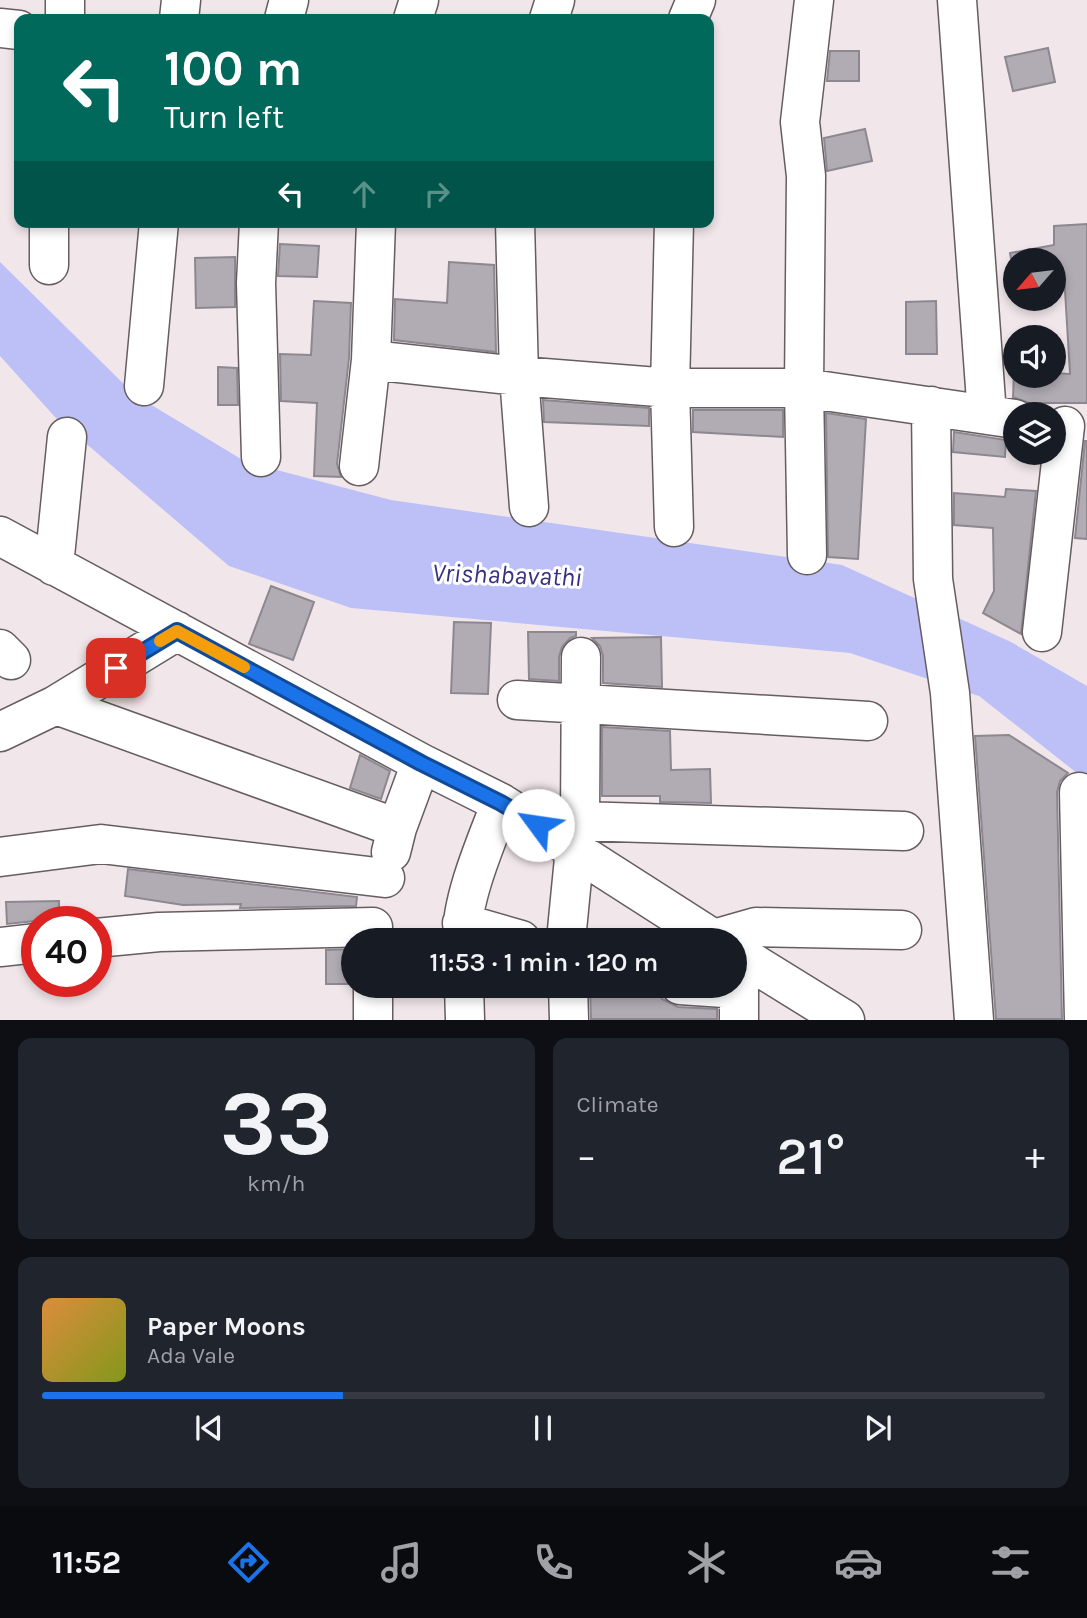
<!DOCTYPE html>
<html lang="en">
<head>
<meta charset="utf-8">
<style>
  body { margin:0; font-family:Karla,sans-serif; background:#20242c; color:#f1f3f6; height:100vh; display:flex; flex-direction:column; font-size:26px; white-space:nowrap }
  * { box-sizing:border-box; margin:0 }
  p { font-size:23px; color:#9ea1a6 }
  .icon { flex:none; width:38px; height:38px; fill:none; stroke:currentColor; stroke-width:2; stroke-linecap:round; stroke-linejoin:round }
  .map { position:relative; height:1020px; overflow:hidden }
  .sheet { display:flex; flex-direction:column; gap:18px; padding:18px; background:#0d0f14; flex:1 }
  .sheet>* { flex:none }
  .guide { position:absolute; left:14px; top:14px; width:700px; height:214px; border-radius:14px; box-shadow:0 4px 10px #0003; background:#00695c; color:#fff; overflow:hidden }
  .needle { width:46px; rotate:242deg }
  .tools { position:absolute; left:1003px; top:248px; display:grid; gap:14px }
  .tools a { display:grid; place-items:center; width:63px; height:63px; border-radius:50%; background:#171b24; box-shadow:0 4px 10px #0003; font-size:35px }
  .speed { position:absolute; left:21px; top:906px; display:flex; gap:14px; font-size:35px; font-weight:700; text-align:center }
  .speed>* { display:grid; place-content:center; width:91px; height:91px; border-radius:50%; background:#171b24; box-shadow:0 4px 10px #0003; line-height:1 }
  .speed .limit { border:10px solid #d22; background:#fff; color:#111 }
  .pin { position:absolute; display:grid; place-items:center; width:60px; height:60px; color:#fff; margin:-30px; border-radius:14px; box-shadow:0 4px 10px #0006 }
  .me { position:absolute; width:77px; margin:-38px; rotate:301deg; stroke-linejoin:round; filter:drop-shadow(0 0 5px #0008) }
  .turn { display:flex; align-items:center; gap:24px; height:147px; padding:0 35px; font-size:32px }
  .turn .icon { width:91px; height:91px; stroke-width:2.5 }
  .turn b { display:block; font-size:49px; line-height:60px }
  .lanes { display:flex; align-items:center; height:66px; padding:0 35px; background:#0003; justify-content:center; gap:35px; direction:ltr }
  .lanes .off { opacity:.35 }
  .big { font-size:52px; font-weight:600; line-height:1.1 }
  .sheet .tile { flex:1; display:flex; flex-direction:column; justify-content:center; gap:10px; min-width:0; padding:0 24px; border-radius:14px; background:#20242c }
  .sheet .dial { align-items:center; gap:0 }
  .dial b { font-size:91px; line-height:1 }
  .song { display:flex; align-items:center; gap:21px }
  .cover { width:84px; height:84px; border-radius:10px; background:linear-gradient(135deg,hsl(30 70% 55%),hsl(70 70% 35%)) }
  .played { height:7px; border-radius:4px; background:linear-gradient(90deg,#1a73e8 30%,#363941 30%) }
  .keys { display:flex; justify-content:space-around; direction:ltr }
  .heat { display:flex; justify-content:space-between; align-items:center; font-size:38px; direction:ltr }
  .sheet .tiles { flex:1; display:grid; gap:18px; grid-template-columns:1fr 1fr }
  .tile:last-child { grid-column:span 2 }
  .trip { position:absolute; left:341px; top:928px; width:406px; height:70px; border-radius:35px; background:#171b24; box-shadow:0 4px 10px #0003; font-weight:600; line-height:70px; text-align:center }
  .dock { display:flex; height:112px; justify-content:space-around; align-items:center; background:#090b0e; color:#9ea1a6 }
  .dock .icon { width:49px; height:49px }
  .dock .on { color:#1a73e8 }
  .dock b { font-size:32px; color:#f1f3f6 }
  .map>svg:first-child { display:block }
  .water { fill:#bcc0f7 }
  .building { fill:#b1acb4; stroke:#8d8890; stroke-width:2 }
  .lines { fill:none; stroke-linecap:round; stroke-linejoin:round }
  .minor-casing { stroke:#665d61; stroke-width:41 }
  .minor { stroke:#fff; stroke-width:38 }
  .route-casing { stroke:#114b97; stroke-width:18 }
  .route { stroke:#1a73e8; stroke-width:12 }
  .slow { stroke:#f59e0b; stroke-width:12 }
  .labels { text-anchor:middle; dominant-baseline:central; stroke-width:6; stroke-linejoin:round; paint-order:stroke }
  .water-label { font-size:26px; font-style:italic; fill:#373280; stroke:#fff }
</style>
</head>
<body>
<div class="map">
<svg width="1087" height="1020" viewBox="0 0 1087 1020">
  <rect width="100%" height="100%" fill="#f1e7eb"/>
  <path class="water" d="M0,262l135,133 111,67 145,38 451,65 169,77 76,44v95l-108,-85 -129,-43 -499,-45 -122,-42 -174,-149 -55,-61z"/>
  <path class="building" d="M1048,48l7,34 -42,9 -8,-34z
    M830,51h29v30h-32z
    M865,129l7,32 -45,10 -3,-33z
    M1087,224v179h-58l-16,-6 1,-25 1,4h39v-3l16,1 -6,-100 -10,1v-14h-39v19l-5,-27 44,-8v-19z
    M280,244l39,2 -2,31 -39,-1z
    M235,257v50l-39,1 -1,-50z
    M449,262l45,3 2,87 -102,-12 1,-41 52,4z
    M314,301l37,2 -2,55 -12,106 4,13 -27,-1 3,-73 -36,-2 -1,-47 31,1z
    M936,301l1,53h-31v-52z
    M218,367l19,1 1,37h-20z
    M543,400l106,8v18l-105,-4z
    M693,410h90v27l-90,-5z
    M826,413l40,6 -8,140 -30,-2z
    M954,432l52,8 -1,17 -52,-5z
    M1085,441h2v98l-12,-1z
    M1006,489l30,2 -15,143 -38,-21 11,-22 -1,-63 -39,-3v-32l51,4z
    M271,586l43,16 -21,58 -44,-16z
    M454,622l37,1 -3,71 -37,-1z
    M528,632h48v4l-6,2 -8,9 -3,10v24l-30,-2z
    M661,637l1,50 -59,-4v-27l-3,-10 -8,-8z
    M602,727l68,4 1,39 39,-1 1,34 -51,-1v-6h-58z
    M1009,735l59,38 -8,8 -3,11 5,227h-66l-21,-283z
    M360,755l30,16 -9,28 -31,-11z
    M128,869l229,28 -1,9 -116,2 1,-4 -58,1 -58,-9z
    M59,901v21l-24,-1 -28,3 -1,-22z
    M354,949l-3,35h-25v-34z
    M590,987l31,1v2l39,3 2,6 16,8 39,2v10h-126z"/>
  <g class="lines">
    <defs>
      <path id="minor" d="M65,0v19
        M957,0l30,415
        M179,19l2,-19
        M284,19l5,-19
        M413,19l6,-19
        M549,19l6,-19
        M688,19l8,-19
        M0,28l19,2
        M259,222l-3,61 5,174
        M515,222l4,154 10,131
        M674,222l-4,166 4,139
        M49,265v-43
        M371,360l148,16 151,12h134l211,31
        M144,386l15,-164
        M931,406l2,173 17,114 24,327
        M359,466l12,-106 5,-138
        M0,536l421,227 80,40 214,137
        M807,555l-3,-167 2,-212 -6,-54 14,-122
        M54,566l13,-129
        M1042,632l23,-206
        M0,649l11,11
        M517,700l351,21
        M56,705l121,-74
        M0,732l56,-27 341,123
        M1079,792l5,228
        M580,821l324,10
        M391,852l6,-24 24,-65
        M0,857l101,-13 284,34
        M462,923l59,17
        M96,938l63,-6 214,-5
        M714,939l42,-12 146,3
        M462,940c-1,-41 24,-98 39,-137
        M566,940l9,-92 5,-27 1,-164
        M0,947l37,-4
        M735,952l110,68
        M373,985v35
        M464,985l1,35
        M568,985l1,35
        M680,985l59,4v31"/>
    </defs>
    <use href="#minor" class="minor-casing"/>
    <use href="#minor" class="minor"/>
  </g>
  <g class="lines">
    <defs>
      <path id="route" d="M116,668l61,-37 244,132 80,40 37,22"/>
    </defs>
    <use href="#route" class="route-casing"/>
    <use href="#route" class="route"/>
    <path class="slow" d="M160,641l17,-10 67,36"/>
  </g>
  <g class="labels">
    <g class="water-label">
      <text transform="translate(507 575) rotate(2)">Vrishabavathi</text>
    </g>
  </g>
</svg>
<div class="tools">
<a><svg class="needle" viewBox="-14 -14 28 28"><path d="M0-13l5 13h-10z" fill="#e53935"/><path d="M0 13l5-13h-10z" fill="#9ea1a6"/></svg></a>
<a><svg class="icon" aria-label="sound" viewBox="0 0 24 24"><path d="M4 9h4l5-4v14l-5-4H4zM17 9q2 3 0 6"/></svg></a>
<a><svg class="icon" aria-label="layers" viewBox="0 0 24 24"><path d="M12 4l9 5-9 5-9-5zM3 14l9 5 9-5"/></svg></a>
</div>
<div class="speed"><div class="limit">40</div></div>
<div class="pin" style="left:116px;top:668px;background:#d93025"><svg class="icon" aria-label="arrive" viewBox="0 0 24 24"><path d="M6 21V4h12l-3 4 3 4H6"/></svg></div>
<svg class="me" style="left:538px;top:825px" viewBox="-20 -20 40 40"><circle r="19" fill="#fff"/><path d="M0-13L10 11 0 6-10 11z" fill="#1a73e8"/></svg>
<div class="trip">11:53 · 1 min · 120 m</div>
<div class="guide">
<div class="turn"><svg class="icon" aria-label="left" viewBox="0 0 24 24"><path d="M17 20v-9H6M10 6l-5 5 5 5"/></svg><div><b>100 m</b>Turn left</div></div>
<div class="lanes"><svg class="icon" aria-label="left" viewBox="0 0 24 24"><path d="M17 20v-9H6M10 6l-5 5 5 5"/></svg><svg class="icon off" aria-label="ahead" viewBox="0 0 24 24"><path d="M12 20V5M6 11l6-6 6 6"/></svg><svg class="icon off" aria-label="right" viewBox="0 0 24 24"><path d="M7 20v-9h11M14 6l5 5-5 5"/></svg></div>
</div>
</div>
<section class="sheet">
<div class="tiles">
<div class="tile dial"><b>33</b><p>km/h</p></div>
<div class="tile"><p>Climate</p>
<div class="heat"><a>−</a><b class="big">21°</b><a>+</a></div>
</div>
<div class="tile">
<div class="song"><i class="cover"></i><div><b>Paper Moons</b><p>Ada Vale</p></div></div>
<div class="played"></div>
<div class="keys"><svg class="icon" aria-label="previous" viewBox="0 0 24 24"><path d="M18 5L8 12l10 7zM5 5v14"/></svg><svg class="icon" aria-label="pause" viewBox="0 0 24 24"><path d="M8 5v14M16 5v14"/></svg><svg class="icon" aria-label="next" viewBox="0 0 24 24"><path d="M6 5l10 7-10 7zM19 5v14"/></svg></div>
</div>
</div>
</section>
<nav class="dock">
<b>11:52</b>
<svg class="icon on" aria-label="directions" viewBox="0 0 24 24"><path d="M12 3l9 9-9 9-9-9zM9 14v-3h6M13 9l2 2-2 2"/></svg>
<svg class="icon" aria-label="music" viewBox="0 0 24 24"><path d="M9 18V5l10-2v13"/><circle cx="6" cy="18" r="3"/><circle cx="16" cy="16" r="3"/></svg>
<svg class="icon" aria-label="phone" viewBox="0 0 24 24"><path d="M5 4h4l2 5-3 2q2 4 5 5l2-3 5 2v4C11 20 4 13 5 4z"/></svg>
<svg class="icon" aria-label="climate" viewBox="0 0 24 24"><path d="M12 3v18M4 7l16 10M4 17L20 7"/></svg>
<svg class="icon" aria-label="car" viewBox="0 0 24 24"><path d="M5 17H2v-5l4-1 3-4h7l3 4 3 1v5h-3M9 17h6M6 11h13"/><circle cx="7" cy="17" r="2"/><circle cx="17" cy="17" r="2"/></svg>
<svg class="icon" aria-label="filters" viewBox="0 0 24 24"><path d="M4 7h16M4 17h16"/><circle cx="9" cy="7" r="2"/><circle cx="15" cy="17" r="2"/></svg>
</nav>
</body>
</html>
